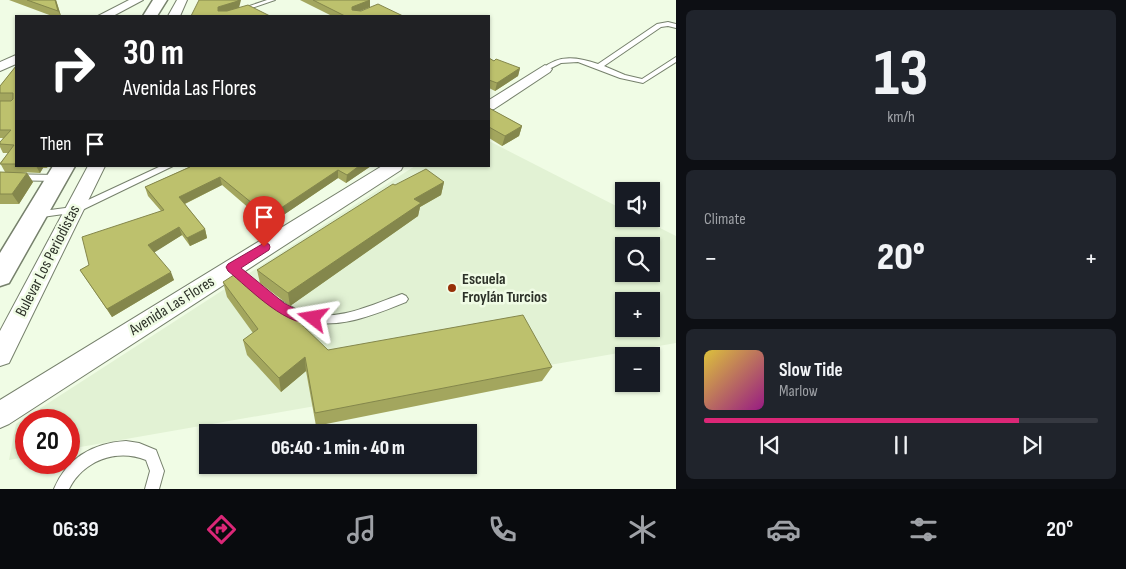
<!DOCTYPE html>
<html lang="en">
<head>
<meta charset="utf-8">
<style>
  body { margin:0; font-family:"Sofia Sans Condensed",sans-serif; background:#20242c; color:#f1f3f6; height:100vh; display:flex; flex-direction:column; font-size:19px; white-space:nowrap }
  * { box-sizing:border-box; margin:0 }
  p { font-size:16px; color:#9ea1a6 }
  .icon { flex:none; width:28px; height:28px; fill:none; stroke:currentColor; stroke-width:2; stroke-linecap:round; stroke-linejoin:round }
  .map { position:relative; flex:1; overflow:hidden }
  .drawer { display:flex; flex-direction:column; gap:10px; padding:10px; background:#0d0f14; width:450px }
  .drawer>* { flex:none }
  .guide { position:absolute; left:15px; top:15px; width:475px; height:152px; border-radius:0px; box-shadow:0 1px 4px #0004; background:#202124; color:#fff; overflow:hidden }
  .buttons { position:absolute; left:615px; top:182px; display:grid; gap:10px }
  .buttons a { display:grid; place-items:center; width:45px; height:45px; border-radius:0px; background:#171b24; box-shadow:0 1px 4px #0004; font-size:25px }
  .speed { position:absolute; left:15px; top:409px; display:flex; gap:10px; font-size:25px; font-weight:700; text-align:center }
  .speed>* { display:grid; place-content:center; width:65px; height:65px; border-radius:50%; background:#171b24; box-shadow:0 1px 4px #0004; line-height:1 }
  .speed .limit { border:8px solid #d22; background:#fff; color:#111 }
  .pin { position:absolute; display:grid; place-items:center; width:42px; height:42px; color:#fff; margin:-51px -21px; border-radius:50% 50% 50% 0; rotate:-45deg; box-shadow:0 0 5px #0007 }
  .pin .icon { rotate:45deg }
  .me { position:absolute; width:55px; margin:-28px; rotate:284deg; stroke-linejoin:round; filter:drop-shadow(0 0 4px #0008) }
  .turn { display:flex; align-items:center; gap:18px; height:105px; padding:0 25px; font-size:22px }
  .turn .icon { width:65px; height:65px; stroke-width:2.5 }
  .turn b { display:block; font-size:35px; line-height:42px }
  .then { display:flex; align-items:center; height:48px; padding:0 25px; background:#0003; gap:10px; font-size:19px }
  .big { font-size:38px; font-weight:800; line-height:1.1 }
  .drawer .widget { flex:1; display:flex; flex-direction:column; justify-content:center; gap:8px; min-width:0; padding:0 18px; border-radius:8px; background:#20242c }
  .drawer .dial { align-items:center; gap:0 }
  .dial b { font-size:65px; line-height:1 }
  .song { display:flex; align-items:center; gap:15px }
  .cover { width:60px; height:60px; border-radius:8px; background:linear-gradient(135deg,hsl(50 70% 55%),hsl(310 70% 35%)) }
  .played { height:5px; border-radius:2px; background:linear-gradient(90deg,#db2777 80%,#363941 80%) }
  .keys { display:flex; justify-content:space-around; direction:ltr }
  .heat { display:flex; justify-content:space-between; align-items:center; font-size:28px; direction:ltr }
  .trip { position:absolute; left:199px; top:424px; width:278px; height:50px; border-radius:0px; background:#171b24; box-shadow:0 1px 4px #0004; font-weight:800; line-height:50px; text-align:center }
  .menu { display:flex; height:80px; justify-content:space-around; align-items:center; background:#090b0e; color:#9ea1a6 }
  .menu .icon { width:35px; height:35px }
  .menu .active { color:#db2777 }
  .menu b { font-size:22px; color:#f1f3f6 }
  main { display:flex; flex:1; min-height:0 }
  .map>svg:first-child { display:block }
  .built { fill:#e2f2d4; fill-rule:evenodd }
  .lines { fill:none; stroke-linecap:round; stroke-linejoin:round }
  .service-casing { stroke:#76816c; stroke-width:2 }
  .minor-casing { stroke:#76816c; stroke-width:2 }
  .tertiary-casing { stroke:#76816c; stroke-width:3 }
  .service { fill:#fff; fill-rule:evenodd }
  .minor { fill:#fff; fill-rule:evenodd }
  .tertiary { fill:#fff; fill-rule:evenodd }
  .wall { fill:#a3a65e }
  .shaded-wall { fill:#84874c }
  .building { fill:#bdc16d; stroke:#84874c }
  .route { fill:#db2777; stroke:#8e194d }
  .poi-dot { fill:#963007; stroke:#f0fce5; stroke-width:2 }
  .labels { text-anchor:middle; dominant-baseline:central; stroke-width:5; stroke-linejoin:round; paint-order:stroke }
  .street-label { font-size:16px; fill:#2d3229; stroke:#f0fce5 }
  .poi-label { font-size:16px; font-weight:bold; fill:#2d3229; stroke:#f0fce5; text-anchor:start }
</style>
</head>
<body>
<main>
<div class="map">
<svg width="676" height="489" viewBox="0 0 676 489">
  <rect width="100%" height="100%" fill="#f0fce5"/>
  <path class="built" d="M489,141l135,69v9h18l34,17v107l-607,106v-29h-43v37l-17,3 7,-36 399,-258h74zM624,246h27v28h-27zM624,301h27v28h-27z"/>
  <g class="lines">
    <defs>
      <path id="service" d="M267,0h8l-47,16h-8z
        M668,22l8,2v4l-8,-2 -7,1 -57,39 21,9 17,4 34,-22v5l-33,21 -23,-5 -42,-16 -17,1 -14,7 -5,-1c17,-15 36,-12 56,-5l59,-40z
        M161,166h12l-95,46 -43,6 -5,-3 5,-3 38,-5z
        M0,174l57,1 4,3 -4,3 -57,-1z
        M402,294l4,2 2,3 -2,3c-37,15 -73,30 -112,16 -8,-2 -19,-7 -23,-14l2,-3 4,-2c10,4 18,11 28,14 33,9 66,-8 97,-19z
        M126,441l13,2 17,7 8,21 -5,18h-14l5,-18 -4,-11c-30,-12 -63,1 -77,29h-15c13,-31 39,-46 72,-48z"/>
      <path id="minor" d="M129,0h14l-30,16h-15z
        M177,0h10l-7,16h-12z
        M16,55v9l-16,7v-9z
        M545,65l7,4 -2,3 -56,37 -5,1v-10z
        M88,166h17l-96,197 -9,3v-35z
        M382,166h21l-2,4 -392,254 -9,4v-28z"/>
      <path id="tertiary" d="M153,0h14l-10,16h-14z
        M53,166h22l-66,117 -9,3v-33z"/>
    </defs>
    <use href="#service" class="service-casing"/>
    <use href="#minor" class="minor-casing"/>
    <use href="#tertiary" class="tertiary-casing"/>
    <use href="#service" class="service"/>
    <use href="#minor" class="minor"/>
    <use href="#tertiary" class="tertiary"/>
  </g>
  <path class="wall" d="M9,0h47l5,16h-9z
    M300,0h70v7l-10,4 43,5h-71z
    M489,58l5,3 26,7 -2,8 -23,15 -6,-3z
    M16,66v100h32l-1,2h-4l-3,5 -20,-1 7,1 6,9 -14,22h-19v-32h5l-5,-9 8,-10h-5l-3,-6v-3l3,-6h-3v-52z
    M489,108l33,18 -3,10 -17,10 -13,-8z
    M188,166h183l-25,17 -8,-5 -59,40 -5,-4 -10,7 -42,-36 -37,19 20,25 2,9 -17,8 -8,-11 -28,17 20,28 -62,37 -32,-47 9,-5 72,-54 -13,-15 -3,-9 44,-20z
    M444,182l-3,13 -21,12 -2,9 -128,90 -30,-23 -3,-13 138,-85z
    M223,282l105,68 224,17 -10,14 -226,45 -10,-55 -25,21 -34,-37 -4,-15 10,-7 -26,-36z"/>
  <path class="shaded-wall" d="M55,0h1l5,16 -3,-5z
    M238,0h3l-2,8 -20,6 -1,-3v-4z
    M370,0v7l-18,7v-7z
    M520,68l-2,8 -23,15 2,-8z
    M522,126l-3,10 -17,10 3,-10z
    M36,166h6l1,2 -3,5z
    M359,166h12l-25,17 1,-8z
    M338,170v8l-59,40 -1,-8z
    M27,173l6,9 -14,22 -7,-10z
    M220,177l2,8 -40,20 -3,-8z
    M444,182l-3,13 -21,12 -2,9 -128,90 -2,-13 126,-94z
    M273,206l1,8 -10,7 -1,-9z
    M179,227l3,8 -30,19 -4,-9z
    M205,229l2,9 -17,8 -3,-8z
    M171,272l3,8 -62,37 -5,-8z
    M305,357l1,14 -25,21 -2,-14z"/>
  <path class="building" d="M27,0h28l3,11z
    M199,0h39v1l-20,6v4h9l21,-6 22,11h-79z
    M313,0h57l-18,7v3l9,1 17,-7 25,12h-58z
    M489,58l5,3 2,-2 24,9 -23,15 -8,-3z
    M16,66v98h-16l14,-19 -14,-1v-2l11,-12h-11v-29h11l2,-2v-6h-13v-7z
    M489,108l33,18 -17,10 -16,-9z
    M189,166h170l-12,9 -9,-5 -60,40 -5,-4 -10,6 -43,-35 -41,20 26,32 -18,9 -8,-11 -31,18 23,27 -64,37 -27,-39 9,-5 -7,-28 82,-27 -19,-23 45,-20z
    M426,169l18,13 -30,17 7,4 -133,90 -31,-23 136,-86 2,1z
    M0,172l27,1 -15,21h-12z
    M240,271l35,28 53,51 195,-35 29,52 -237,46 -10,-56 -26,21 -36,-38 15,-11 -35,-47z"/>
  <path class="route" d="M264,243l5,1 1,3 -1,3 -28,18 43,35 13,7 21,5 2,3 -2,4c-28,10 -70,-35 -90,-51l-2,-4 2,-3z"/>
  <circle class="poi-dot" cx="452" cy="288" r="5"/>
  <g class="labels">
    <g class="street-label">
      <text transform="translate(48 261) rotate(-63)">Bulevar Los Periodistas</text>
      <text transform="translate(172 306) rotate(-32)">Avenida Las Flores</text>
    </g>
    <g class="poi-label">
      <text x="462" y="279">Escuela<tspan x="462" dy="18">Froylán Turcios</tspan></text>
    </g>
  </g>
</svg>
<div class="buttons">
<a><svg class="icon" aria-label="sound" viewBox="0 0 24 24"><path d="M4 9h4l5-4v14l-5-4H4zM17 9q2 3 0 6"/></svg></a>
<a><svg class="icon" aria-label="search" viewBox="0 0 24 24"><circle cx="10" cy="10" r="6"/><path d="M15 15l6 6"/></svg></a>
<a>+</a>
<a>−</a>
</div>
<div class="speed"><div class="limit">20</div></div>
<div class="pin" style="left:264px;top:247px;background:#d93025"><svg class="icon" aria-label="arrive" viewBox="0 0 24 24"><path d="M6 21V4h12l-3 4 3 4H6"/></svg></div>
<svg class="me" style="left:313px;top:318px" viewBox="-20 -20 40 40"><path d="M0-17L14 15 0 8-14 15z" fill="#db2777" stroke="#fff" stroke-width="4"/></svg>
<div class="trip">06:40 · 1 min · 40 m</div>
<div class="guide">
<div class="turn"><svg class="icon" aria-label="right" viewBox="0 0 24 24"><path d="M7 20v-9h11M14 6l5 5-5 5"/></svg><div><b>30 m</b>Avenida Las Flores</div></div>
<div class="then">Then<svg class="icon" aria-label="arrive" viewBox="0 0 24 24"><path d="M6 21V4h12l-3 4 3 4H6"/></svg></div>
</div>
</div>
<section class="drawer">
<div class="widget dial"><b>13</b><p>km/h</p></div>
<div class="widget"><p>Climate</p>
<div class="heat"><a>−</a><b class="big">20°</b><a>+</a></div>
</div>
<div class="widget">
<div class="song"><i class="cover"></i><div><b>Slow Tide</b><p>Marlow</p></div></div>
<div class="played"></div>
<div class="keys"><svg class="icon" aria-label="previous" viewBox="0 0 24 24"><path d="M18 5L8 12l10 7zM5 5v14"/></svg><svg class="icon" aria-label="pause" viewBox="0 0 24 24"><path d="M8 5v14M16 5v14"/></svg><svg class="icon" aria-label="next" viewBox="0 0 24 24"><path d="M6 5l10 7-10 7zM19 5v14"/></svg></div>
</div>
</section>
</main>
<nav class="menu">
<b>06:39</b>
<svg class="icon active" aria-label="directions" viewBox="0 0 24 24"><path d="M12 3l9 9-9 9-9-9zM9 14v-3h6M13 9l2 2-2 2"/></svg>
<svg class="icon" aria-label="music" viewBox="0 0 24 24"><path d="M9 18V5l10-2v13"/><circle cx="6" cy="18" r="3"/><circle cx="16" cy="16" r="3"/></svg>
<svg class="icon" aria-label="phone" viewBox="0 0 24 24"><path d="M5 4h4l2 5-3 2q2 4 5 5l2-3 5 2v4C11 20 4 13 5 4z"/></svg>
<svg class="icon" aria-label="climate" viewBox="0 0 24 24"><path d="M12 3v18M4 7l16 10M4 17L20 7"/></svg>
<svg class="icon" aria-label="car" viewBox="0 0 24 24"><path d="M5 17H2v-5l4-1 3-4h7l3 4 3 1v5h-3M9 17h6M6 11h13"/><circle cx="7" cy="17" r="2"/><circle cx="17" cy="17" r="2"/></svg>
<svg class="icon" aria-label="filters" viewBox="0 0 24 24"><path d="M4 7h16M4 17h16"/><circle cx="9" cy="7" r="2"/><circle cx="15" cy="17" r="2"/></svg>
<b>20°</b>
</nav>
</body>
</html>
